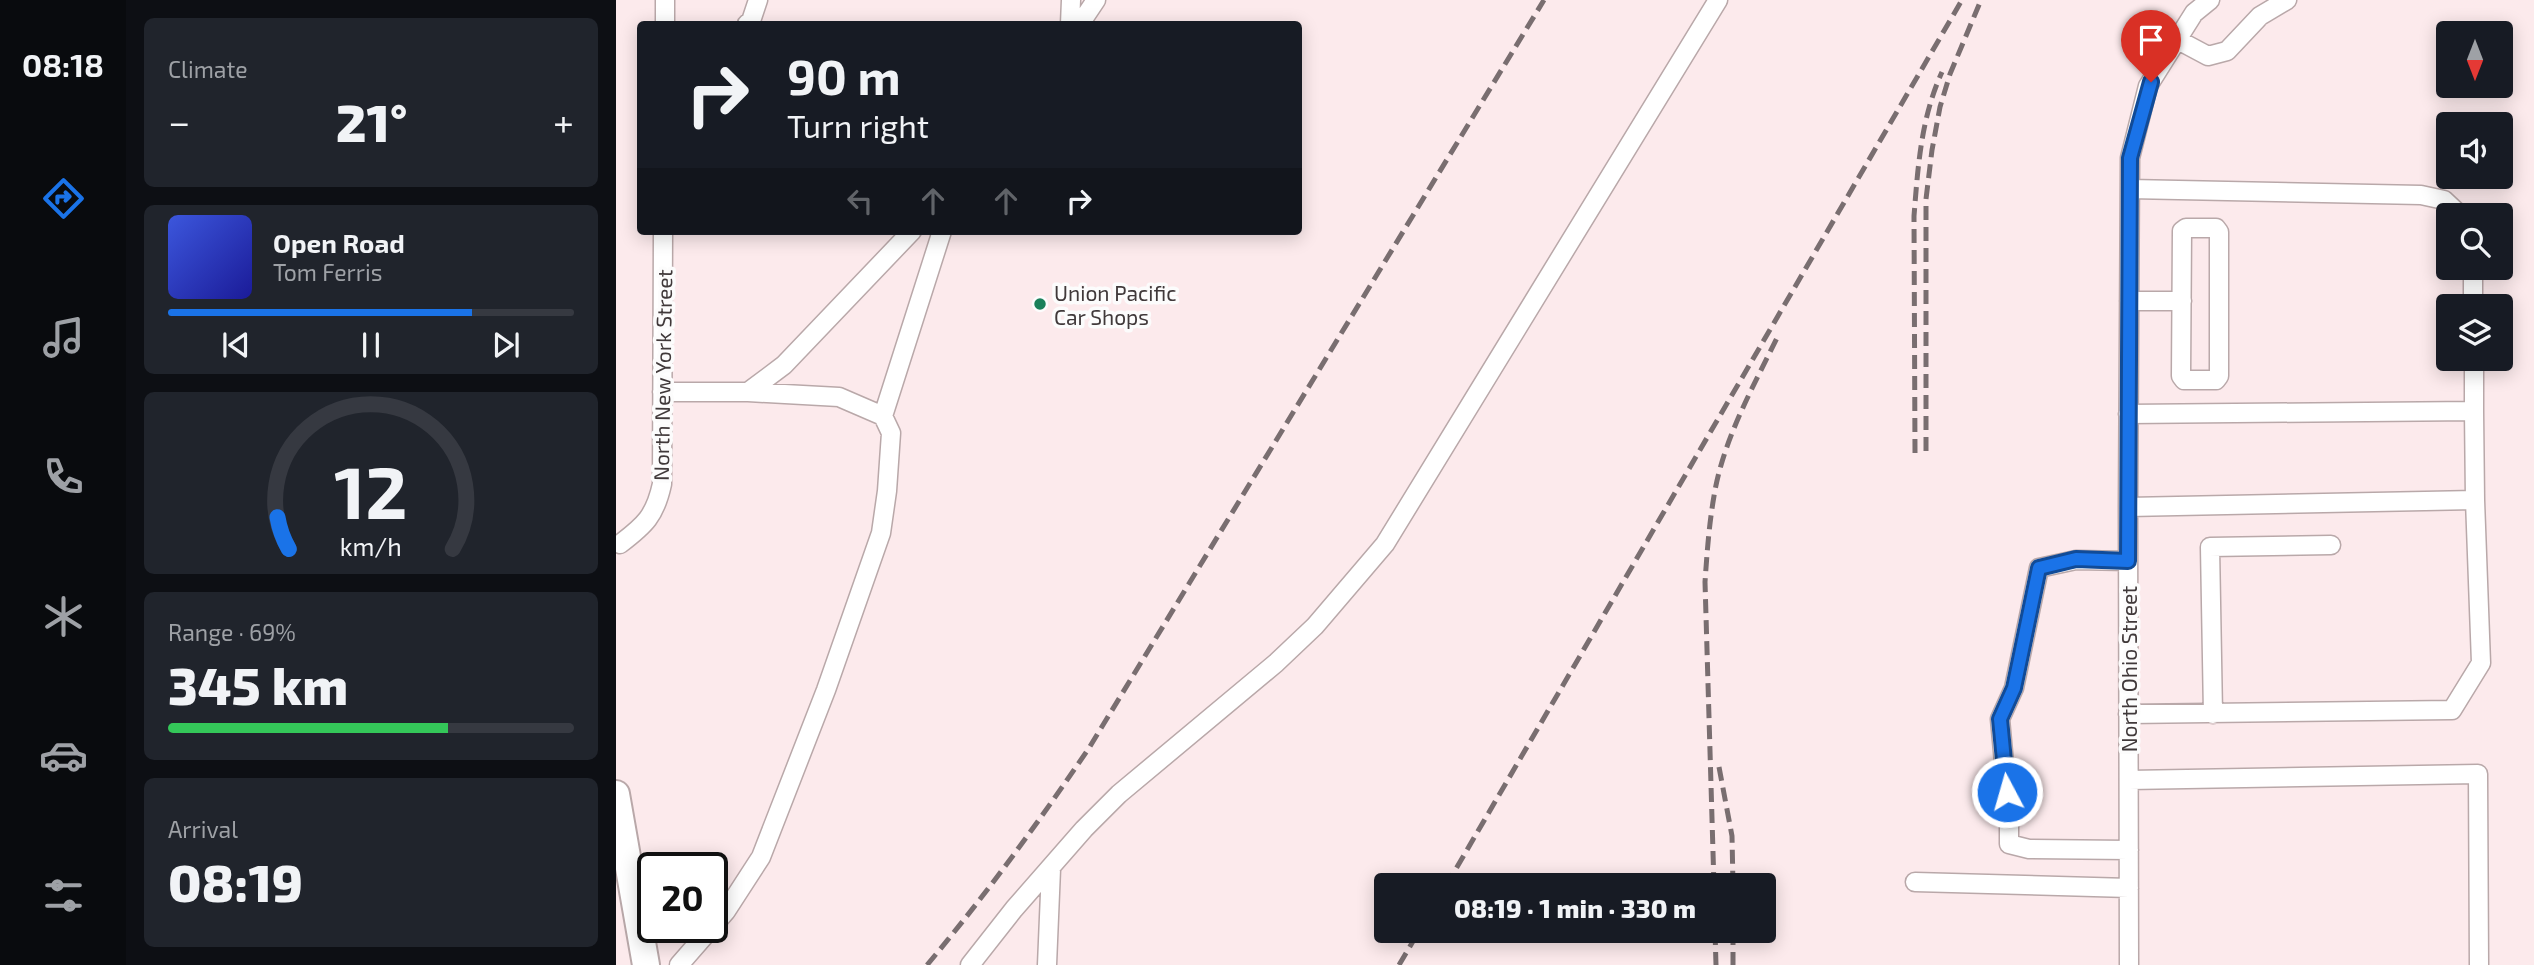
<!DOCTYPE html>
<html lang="en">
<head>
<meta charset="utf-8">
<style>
  body { margin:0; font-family:"Exo 2",sans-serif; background:#20242c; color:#f1f3f6; height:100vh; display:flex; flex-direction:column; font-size:26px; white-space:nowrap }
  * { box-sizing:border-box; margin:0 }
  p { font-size:23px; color:#9ea1a6 }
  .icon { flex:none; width:38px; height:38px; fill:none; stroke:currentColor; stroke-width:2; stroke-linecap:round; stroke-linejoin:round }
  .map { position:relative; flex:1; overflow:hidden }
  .side { display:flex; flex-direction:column; gap:18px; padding:18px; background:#0d0f14; width:490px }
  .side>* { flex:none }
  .guide { position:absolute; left:21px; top:21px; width:665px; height:214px; border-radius:7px; box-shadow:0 4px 18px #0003; background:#171b24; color:#f1f3f6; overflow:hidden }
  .needle { width:46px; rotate:180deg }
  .controls { position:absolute; left:1820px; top:21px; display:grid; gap:14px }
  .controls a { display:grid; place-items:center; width:77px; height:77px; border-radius:7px; background:#171b24; box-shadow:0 4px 18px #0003; font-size:35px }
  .speed { position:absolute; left:21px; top:852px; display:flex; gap:14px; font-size:35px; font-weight:700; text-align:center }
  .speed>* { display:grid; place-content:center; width:91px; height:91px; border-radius:50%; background:#171b24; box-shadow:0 4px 18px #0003; line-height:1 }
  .speed .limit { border:4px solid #111; border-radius:10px; background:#fff; color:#111 }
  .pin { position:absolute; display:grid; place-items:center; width:60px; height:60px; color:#fff; margin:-72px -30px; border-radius:50% 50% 50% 0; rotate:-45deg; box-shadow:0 0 7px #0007 }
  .pin .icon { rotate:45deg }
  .me { position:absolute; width:77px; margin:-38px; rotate:354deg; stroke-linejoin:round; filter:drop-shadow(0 0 5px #0008) }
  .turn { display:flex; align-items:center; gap:24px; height:147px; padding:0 35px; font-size:32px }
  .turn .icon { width:91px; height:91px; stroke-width:2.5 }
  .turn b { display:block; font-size:49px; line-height:60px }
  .lanes { display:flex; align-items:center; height:66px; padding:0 35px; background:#0003; justify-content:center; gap:35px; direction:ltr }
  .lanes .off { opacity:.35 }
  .big { font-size:52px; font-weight:800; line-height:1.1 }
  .side .card { flex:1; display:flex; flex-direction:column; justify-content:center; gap:10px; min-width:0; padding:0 24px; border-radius:10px; background:#20242c }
  .side .dial { align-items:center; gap:0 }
  .dial svg { height:182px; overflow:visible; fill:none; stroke:#363941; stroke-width:7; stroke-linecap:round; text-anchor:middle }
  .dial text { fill:#f1f3f6; stroke:none }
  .song { display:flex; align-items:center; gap:21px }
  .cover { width:84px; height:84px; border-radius:10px; background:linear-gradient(135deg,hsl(230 70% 55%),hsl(240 70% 35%)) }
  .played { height:7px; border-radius:4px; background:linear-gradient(90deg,#1a73e8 75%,#363941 75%) }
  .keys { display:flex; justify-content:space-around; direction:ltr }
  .heat { display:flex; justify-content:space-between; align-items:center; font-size:38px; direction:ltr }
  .charge { height:10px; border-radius:5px; background:linear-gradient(90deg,#34c759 69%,#363941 0) }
  .trip { position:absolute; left:758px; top:873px; width:402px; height:70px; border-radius:7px; background:#171b24; box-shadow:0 4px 18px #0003; font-weight:800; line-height:70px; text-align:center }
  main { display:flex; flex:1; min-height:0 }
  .tab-bar { display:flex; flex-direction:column; width:126px; justify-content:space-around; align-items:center; background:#090b0e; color:#9ea1a6 }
  .tab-bar .icon { width:49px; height:49px }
  .tab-bar .current { color:#1a73e8 }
  .tab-bar b { font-size:32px; color:#f1f3f6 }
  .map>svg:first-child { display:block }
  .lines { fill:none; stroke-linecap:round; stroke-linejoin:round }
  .minor-casing { stroke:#b9a8a9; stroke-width:21 }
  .highway-casing { stroke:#b9a8a9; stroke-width:30 }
  .minor { stroke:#fff; stroke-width:18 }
  .highway { stroke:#fff; stroke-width:26 }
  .rail { stroke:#796e70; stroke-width:5; stroke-dasharray:14 7; stroke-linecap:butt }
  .route-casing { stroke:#114b97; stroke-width:18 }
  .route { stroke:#1a73e8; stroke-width:12 }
  .poi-dot { fill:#1a805a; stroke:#fcfcfc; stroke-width:2.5 }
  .labels { text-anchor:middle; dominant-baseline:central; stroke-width:7; stroke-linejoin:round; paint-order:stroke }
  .poi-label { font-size:21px; fill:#40393a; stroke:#fcfcfc; text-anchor:start }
  .street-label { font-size:21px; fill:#40393a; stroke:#fcfcfc }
</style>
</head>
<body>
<main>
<nav class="tab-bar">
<b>08:18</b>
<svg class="icon current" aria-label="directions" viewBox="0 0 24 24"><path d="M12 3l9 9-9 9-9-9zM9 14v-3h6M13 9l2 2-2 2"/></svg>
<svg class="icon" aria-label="music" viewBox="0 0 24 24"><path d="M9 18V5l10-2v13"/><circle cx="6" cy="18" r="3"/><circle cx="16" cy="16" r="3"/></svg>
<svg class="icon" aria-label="phone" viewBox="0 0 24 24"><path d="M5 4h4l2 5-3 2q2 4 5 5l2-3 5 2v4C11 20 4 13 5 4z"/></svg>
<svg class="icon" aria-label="climate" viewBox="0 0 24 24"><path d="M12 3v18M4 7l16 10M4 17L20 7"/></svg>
<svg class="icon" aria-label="car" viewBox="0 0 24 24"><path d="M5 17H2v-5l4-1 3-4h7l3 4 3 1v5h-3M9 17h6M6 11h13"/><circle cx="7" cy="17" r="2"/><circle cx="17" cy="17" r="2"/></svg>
<svg class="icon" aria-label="filters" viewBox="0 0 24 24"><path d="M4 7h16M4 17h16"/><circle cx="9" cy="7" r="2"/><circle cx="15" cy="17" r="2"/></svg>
</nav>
<section class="side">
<div class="card"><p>Climate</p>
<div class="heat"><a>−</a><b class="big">21°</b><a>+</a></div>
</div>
<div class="card">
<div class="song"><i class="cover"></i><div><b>Open Road</b><p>Tom Ferris</p></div></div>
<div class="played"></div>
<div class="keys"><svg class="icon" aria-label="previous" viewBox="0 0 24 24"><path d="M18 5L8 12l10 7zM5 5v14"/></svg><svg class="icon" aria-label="pause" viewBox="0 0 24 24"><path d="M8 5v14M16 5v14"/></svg><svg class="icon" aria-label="next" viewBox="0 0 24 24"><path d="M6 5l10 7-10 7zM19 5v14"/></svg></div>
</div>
<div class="card dial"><svg viewBox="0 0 100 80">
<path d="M14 69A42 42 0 1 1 86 69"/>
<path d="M14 69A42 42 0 0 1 9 55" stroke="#1a73e8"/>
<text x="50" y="56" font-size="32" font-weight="700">12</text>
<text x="50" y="72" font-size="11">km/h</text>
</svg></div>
<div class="card"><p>Range · 69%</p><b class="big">345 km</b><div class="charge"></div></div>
<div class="card"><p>Arrival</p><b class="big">08:19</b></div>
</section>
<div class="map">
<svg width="1918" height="965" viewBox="0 0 1918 965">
  <rect width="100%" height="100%" fill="#fceaec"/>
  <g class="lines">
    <defs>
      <path id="minor" d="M49,24v-24
        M131,24l4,-3 7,-21
        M454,24l1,-24
        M464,24l16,-24
        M1562,40l30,16 19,-5 33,-35 27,-16
        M1514,189l291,6 23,5 16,15
        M1570,228h30l3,4v144l-3,4h-32l-3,-4 1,-145z
        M1857,268v38
        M1513,301h53
        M46,392h86l36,-27 128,-134
        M1858,411l1,89
        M1512,414l346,-3v-52
        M267,416l59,-185
        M1512,507l347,-7 6,163 -29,47 -324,4
        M4,544c25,-19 35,-28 42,-60l1,-253
        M1512,561l-52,-1 -37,8 -25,120 -14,31 9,99v26l20,5 100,1
        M1597,714l-3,-167 121,-2
        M1513,780l349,-6 1,191
        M1299,882l214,6
        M63,965l47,-54 35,-54 65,-167 55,-157 6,-42 4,-58 -8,-17 -44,-19 -91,-5
        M354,965l44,-56 70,-80 35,-35 157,-131 39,-37 70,-82 333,-544
        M431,965l4,-96
        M1513,965l-1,-458 2,-349 18,-72 46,-73 16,-13"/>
      <path id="highway" d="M0,794l30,171"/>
    </defs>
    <use href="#minor" class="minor-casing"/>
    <use href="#highway" class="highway-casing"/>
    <use href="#minor" class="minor"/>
    <use href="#highway" class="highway"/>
    <path class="rail" d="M1310,451v-252l6,-49 8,-43 10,-33 31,-74
      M1299,453l-1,-237c4,-50 7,-98 28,-144
      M1103,767l13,69 1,50
      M830,886l516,-886
      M1098,886l-9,-304c2,-29 4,-57 9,-86 9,-56 39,-109 64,-160
      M1099,931l1,34
      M1117,931v34
      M311,965c58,-69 111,-142 162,-217l455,-748
      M783,965l20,-34"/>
  </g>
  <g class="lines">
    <defs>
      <path id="route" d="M1391,792l-7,-73 14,-31 25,-120 37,-9 52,2 2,-403 21,-76"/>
    </defs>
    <use href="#route" class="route-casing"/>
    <use href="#route" class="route"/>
  </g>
  <circle class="poi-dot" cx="424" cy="304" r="7"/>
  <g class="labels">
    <g class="poi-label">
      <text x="438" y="292">Union Pacific<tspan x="438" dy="24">Car Shops</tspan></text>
    </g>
    <g class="street-label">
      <text transform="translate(46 375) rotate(-89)">North New York Street</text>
      <text transform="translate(1512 669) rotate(-90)">North Ohio Street</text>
    </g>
  </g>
</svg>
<div class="controls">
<a><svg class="needle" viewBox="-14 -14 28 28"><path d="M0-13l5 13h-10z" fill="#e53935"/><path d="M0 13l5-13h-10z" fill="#9ea1a6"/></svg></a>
<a><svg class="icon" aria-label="sound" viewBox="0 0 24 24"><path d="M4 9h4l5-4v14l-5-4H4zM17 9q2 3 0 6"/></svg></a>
<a><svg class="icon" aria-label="search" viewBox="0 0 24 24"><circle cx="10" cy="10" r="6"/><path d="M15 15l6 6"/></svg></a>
<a><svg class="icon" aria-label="layers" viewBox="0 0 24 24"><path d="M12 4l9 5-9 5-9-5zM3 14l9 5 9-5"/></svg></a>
</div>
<div class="speed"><div class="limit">20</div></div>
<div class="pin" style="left:1535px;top:82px;background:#d93025"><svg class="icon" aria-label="arrive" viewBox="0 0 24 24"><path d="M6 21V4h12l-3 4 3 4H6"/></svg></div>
<svg class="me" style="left:1391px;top:792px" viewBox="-20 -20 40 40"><circle r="17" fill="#1a73e8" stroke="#fff" stroke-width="3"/><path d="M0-11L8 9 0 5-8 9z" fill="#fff"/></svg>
<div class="trip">08:19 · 1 min · 330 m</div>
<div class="guide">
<div class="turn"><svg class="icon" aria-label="right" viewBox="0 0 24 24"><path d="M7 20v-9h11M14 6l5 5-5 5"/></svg><div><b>90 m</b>Turn right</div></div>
<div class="lanes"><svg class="icon off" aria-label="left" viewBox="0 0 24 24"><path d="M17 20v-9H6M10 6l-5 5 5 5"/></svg><svg class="icon off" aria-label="ahead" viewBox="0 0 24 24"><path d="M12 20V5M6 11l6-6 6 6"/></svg><svg class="icon off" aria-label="ahead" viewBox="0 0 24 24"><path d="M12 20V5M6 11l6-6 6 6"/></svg><svg class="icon" aria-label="right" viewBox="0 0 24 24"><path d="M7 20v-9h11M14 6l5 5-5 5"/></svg></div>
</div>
</div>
</main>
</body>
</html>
